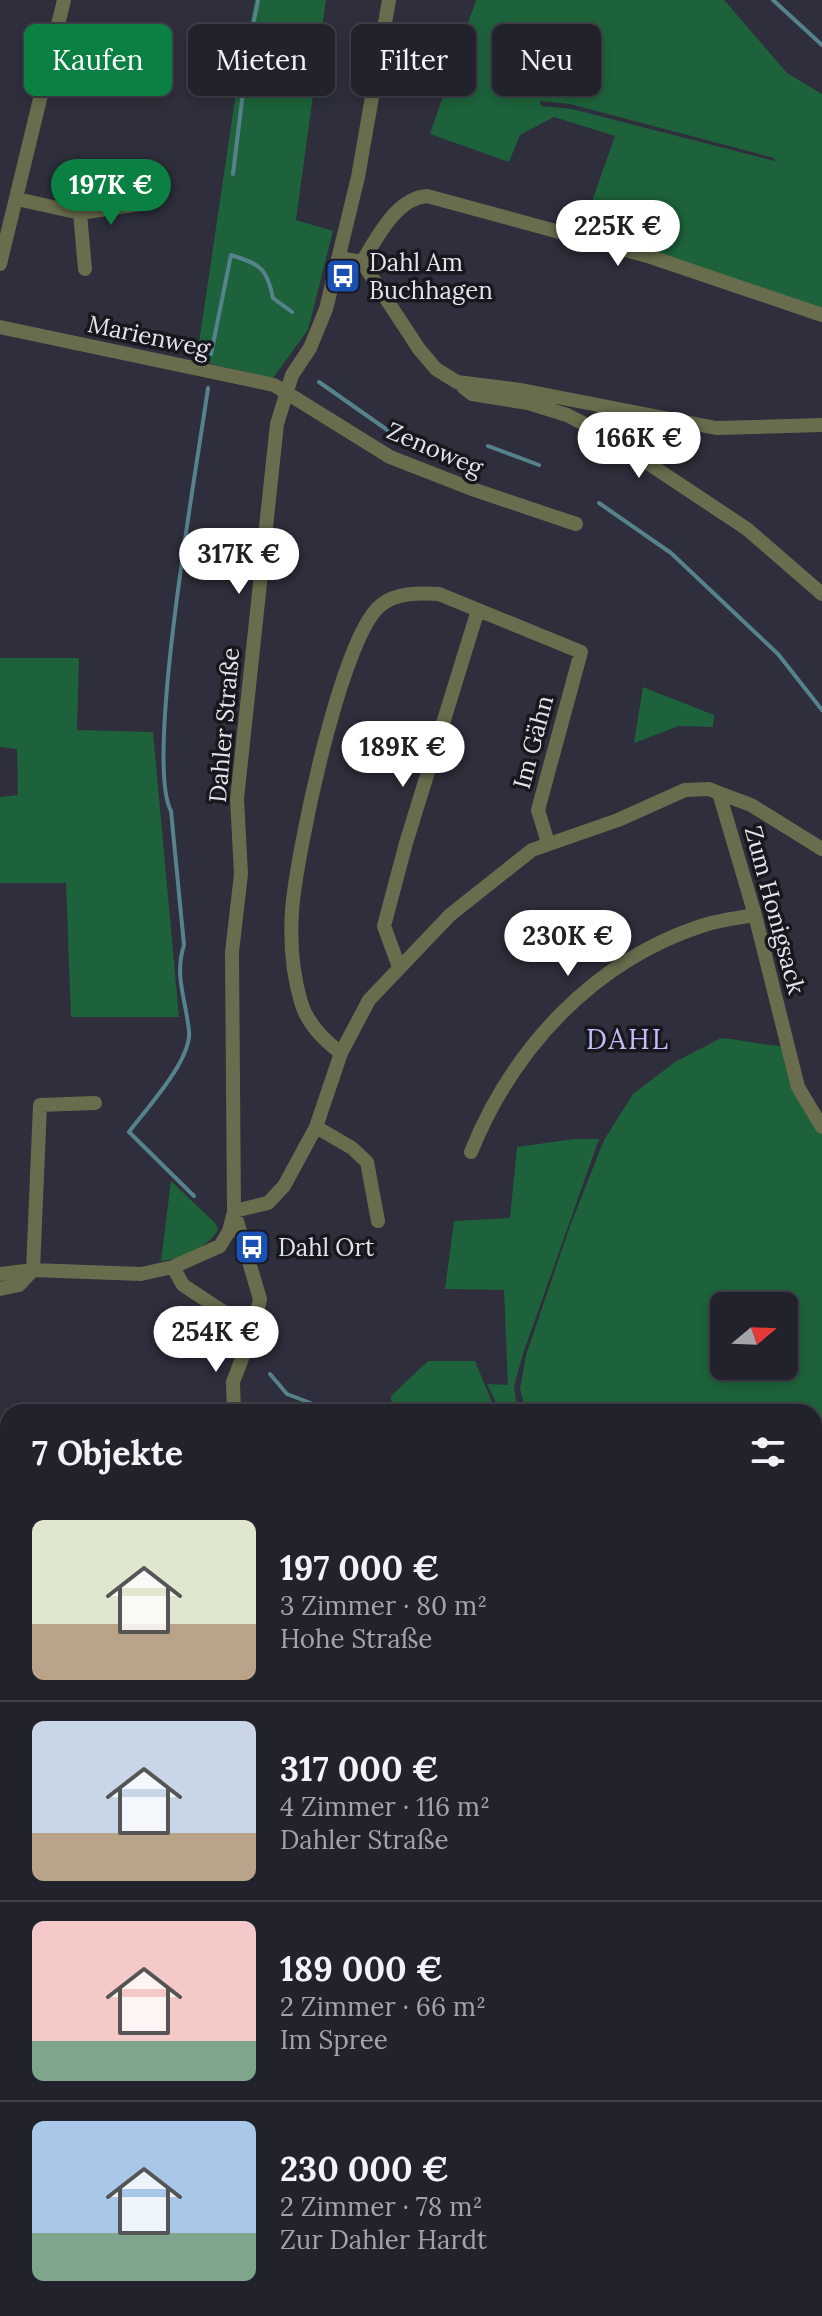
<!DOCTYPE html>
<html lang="de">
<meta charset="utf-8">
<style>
body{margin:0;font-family:Lora,serif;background:#2a2a35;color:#f1f3f6;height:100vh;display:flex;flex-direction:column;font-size:30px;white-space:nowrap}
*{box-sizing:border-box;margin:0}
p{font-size:26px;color:#a2a4aa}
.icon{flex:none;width:44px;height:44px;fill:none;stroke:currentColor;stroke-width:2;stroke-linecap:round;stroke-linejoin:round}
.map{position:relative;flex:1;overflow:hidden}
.details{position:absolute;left:0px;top:1404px;width:822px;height:912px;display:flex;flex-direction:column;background:#22222d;border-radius:24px 24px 0 0;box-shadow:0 4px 12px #0003,0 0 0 2px #3f3f49}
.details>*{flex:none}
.guide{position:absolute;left:24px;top:24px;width:774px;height:72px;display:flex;gap:16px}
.needle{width:52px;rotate:71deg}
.buttons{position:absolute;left:710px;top:1292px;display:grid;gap:16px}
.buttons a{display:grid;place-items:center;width:88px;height:88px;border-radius:12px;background:#22222d;box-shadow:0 4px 12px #0003,0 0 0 2px #3f3f49;font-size:40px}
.price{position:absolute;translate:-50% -68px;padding:0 18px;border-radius:28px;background:#fff;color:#222;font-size:26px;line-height:52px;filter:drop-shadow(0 2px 4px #0008)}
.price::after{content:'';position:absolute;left:50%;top:48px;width:24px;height:18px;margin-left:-12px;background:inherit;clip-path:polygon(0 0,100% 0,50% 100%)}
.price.selected{background:#0b8043;color:#fff}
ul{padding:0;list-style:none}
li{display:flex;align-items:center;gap:24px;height:200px;padding:0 32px}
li+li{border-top:2px solid #3f3f49}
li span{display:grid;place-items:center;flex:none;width:224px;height:160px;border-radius:12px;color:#555}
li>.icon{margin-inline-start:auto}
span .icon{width:96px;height:96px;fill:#fffc;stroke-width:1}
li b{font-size:34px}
h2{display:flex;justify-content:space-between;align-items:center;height:96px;padding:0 32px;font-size:34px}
.tag{padding:0 28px;border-radius:12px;background:#22222d;box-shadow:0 4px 12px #0003,0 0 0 2px #3f3f49;font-size:28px;line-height:72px}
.tag.selected{background:#0b8043;color:#fff}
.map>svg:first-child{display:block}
.green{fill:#1d623a;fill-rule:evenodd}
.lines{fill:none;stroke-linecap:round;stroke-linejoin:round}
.stream{stroke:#56828c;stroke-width:4}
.minor{stroke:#696d4d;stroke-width:14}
.labels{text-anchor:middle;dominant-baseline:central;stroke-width:7;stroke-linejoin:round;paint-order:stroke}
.poi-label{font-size:24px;fill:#e3e3ec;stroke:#17171e;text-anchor:start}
.street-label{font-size:24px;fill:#e3e3ec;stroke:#17171e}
.quarter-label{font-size:28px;letter-spacing:2px;fill:#c1bdf6;stroke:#17171e}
</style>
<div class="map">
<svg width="822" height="2316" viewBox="0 0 822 2316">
<rect width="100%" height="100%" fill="#2e2e3c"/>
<!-- green -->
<path class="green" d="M 255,0 L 326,0 L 296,220 L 333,231 L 308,330 L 273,378 L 214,365 L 197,356 L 234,106 Z
M 476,0 L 724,0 L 787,73 L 822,94 L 822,310 L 581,232 L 615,136 L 554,117 L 520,135 L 509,162 L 430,134 ZM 540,101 L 570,104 L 774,158 L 775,161 L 572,109 L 541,106 Z
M 0,658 L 79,658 L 77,730 L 153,732 L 179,1017 L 71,1017 L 66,883 L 0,883 L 0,797 L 18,795 L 17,749 L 0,747 Z
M 643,687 L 714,715 L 713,727 L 679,726 L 634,743 Z
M 721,1038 C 745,1040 764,1046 787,1046 L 822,1131 L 822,2316 L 0,2316 L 0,1955 L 8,1959 L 8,2308 L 814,2308 L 814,1412 L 526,1412 L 520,1389 L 526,1355 L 570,1226 L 604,1140 L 633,1094 L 675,1062 ZM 724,1306 L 784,1306 L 784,1366 L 724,1366 Z
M 574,1139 L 599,1139 L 523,1354 L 514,1386 L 518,1412 L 501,1412 L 487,1384 L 508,1385 L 504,1290 L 445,1289 L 454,1221 L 510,1218 L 517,1147 Z
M 171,1181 L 216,1224 L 218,1230 C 207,1248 182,1259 161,1261 Z
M 428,1361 L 475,1361 L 496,1412 L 392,1412 L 391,1396 Z
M 0,1442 L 8,1444 L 8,1563 L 0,1561 Z
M 0,1567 L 8,1570 L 8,1742 L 0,1739 Z
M 0,1743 L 8,1746 L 8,1953 L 0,1949 Z"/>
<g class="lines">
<!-- stream -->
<path class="stream" d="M 773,0 L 822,45
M 233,174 L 248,51 L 258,0
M 211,354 L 231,255 C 260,264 267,268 273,298 L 292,312
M 319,382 L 413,448 L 452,456
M 488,446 L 539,465
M 599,503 L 671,553 L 778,654 L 822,710
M 194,1196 L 129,1132 C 146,1109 192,1060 189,1031 C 186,1000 174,976 184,945 L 171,811 C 144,761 198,461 208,388
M 270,1374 L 287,1394 L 334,1412"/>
<!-- minor -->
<path class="minor" d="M 56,36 L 149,34
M 17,199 L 80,213 L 147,203 L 145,168
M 80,213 L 85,269
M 339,258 L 362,262 C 377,238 396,198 427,196 L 651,257 L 822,315
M 362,262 L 419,349 L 436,369 L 457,382 L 521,390 L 716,428 L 822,425
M 0,264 L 64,0
M 0,327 L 274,385 L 390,457 L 472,489 L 576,524
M 463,387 L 472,394 L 528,403 L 567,415 L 604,434 L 747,529 L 822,594
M 719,793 L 751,805 L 822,849
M 399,967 L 384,926 L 406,843 L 478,610
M 341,1053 C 324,1040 307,1024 301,1002 C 292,972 290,942 292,911 C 296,856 341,636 381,605 C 397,592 420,593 439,594 L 581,652 L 538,810 L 548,843
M 316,1127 L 352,1148 L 367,1162 L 378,1221
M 471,1152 C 513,1048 593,962 701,926 C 718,920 737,918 755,915
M 234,1211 L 268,1203 L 284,1186 L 316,1127 L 341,1053 L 369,1000 L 450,915 L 532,850 L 618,820 L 685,790 L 709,789 L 719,793 L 755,915 L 798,1087 L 822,1127
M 173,1267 L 183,1285 L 245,1326
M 0,1274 L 33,1270 L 141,1274 L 173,1267 L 220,1246 L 229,1231 L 234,1212
M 0,1289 L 19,1285 L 33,1270 L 40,1105 L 95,1103
M 245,1326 L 258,1308 L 260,1299 L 234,1211 L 232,952 L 241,874 L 237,799 L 277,424 L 292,375 L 310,348 L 326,309 L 358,177 L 389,0
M 234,1412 L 233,1382 L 249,1340 L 245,1326"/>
</g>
<!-- icons -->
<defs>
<symbol id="bus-square" viewBox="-11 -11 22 22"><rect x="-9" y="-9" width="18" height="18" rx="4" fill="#1a4fb4" stroke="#17171e"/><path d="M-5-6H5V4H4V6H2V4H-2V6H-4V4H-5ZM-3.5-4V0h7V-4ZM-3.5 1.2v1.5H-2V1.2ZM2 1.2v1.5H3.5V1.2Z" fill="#fff"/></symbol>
</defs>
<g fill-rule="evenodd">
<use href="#bus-square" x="323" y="256" width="40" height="40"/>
<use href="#bus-square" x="232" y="1227" width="40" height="40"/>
</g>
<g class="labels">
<!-- poi labels -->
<g class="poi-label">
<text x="369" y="262">Dahl Am<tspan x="369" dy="28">Buchhagen</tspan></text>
<text x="278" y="1247">Dahl Ort</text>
</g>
<!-- street labels -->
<g class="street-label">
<text transform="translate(149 336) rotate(12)">Marienweg</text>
<text transform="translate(435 449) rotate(23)">Zenoweg</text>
<text transform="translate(224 725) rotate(-85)">Dahler Straße</text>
<text transform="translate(533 742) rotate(-75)">Im Gähn</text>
<text transform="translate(775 910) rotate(75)">Zum Honigsack</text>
</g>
<!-- quarter labels -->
<g class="quarter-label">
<text x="628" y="1039">DAHL</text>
</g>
</g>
</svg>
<div class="buttons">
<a><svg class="needle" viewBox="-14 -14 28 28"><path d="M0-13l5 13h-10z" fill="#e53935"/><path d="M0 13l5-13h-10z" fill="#a2a4aa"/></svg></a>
</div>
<b class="price selected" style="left:111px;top:227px">197K €</b>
<b class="price" style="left:618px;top:268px">225K €</b>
<b class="price" style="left:639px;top:480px">166K €</b>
<b class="price" style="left:239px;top:596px">317K €</b>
<b class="price" style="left:403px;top:789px">189K €</b>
<b class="price" style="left:568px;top:978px">230K €</b>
<b class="price" style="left:216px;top:1374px">254K €</b>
<div class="guide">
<a class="tag selected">Kaufen</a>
<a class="tag">Mieten</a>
<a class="tag">Filter</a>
<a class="tag">Neu</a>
</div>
<section class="details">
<h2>7 Objekte<svg class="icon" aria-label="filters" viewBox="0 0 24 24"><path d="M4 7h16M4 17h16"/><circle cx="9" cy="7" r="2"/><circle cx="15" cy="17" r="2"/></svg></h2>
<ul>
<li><span style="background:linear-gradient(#dfe7d0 65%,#b9a48a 0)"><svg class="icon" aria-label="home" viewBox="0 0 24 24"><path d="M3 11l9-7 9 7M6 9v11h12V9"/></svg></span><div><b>197 000 €</b><p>3 Zimmer · 80 m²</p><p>Hohe Straße</p></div></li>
<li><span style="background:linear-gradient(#c9d6e8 70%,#b9a48a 0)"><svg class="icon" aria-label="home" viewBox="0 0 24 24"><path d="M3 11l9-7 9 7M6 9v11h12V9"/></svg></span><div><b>317 000 €</b><p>4 Zimmer · 116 m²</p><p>Dahler Straße</p></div></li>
<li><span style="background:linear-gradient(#f6c9c9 75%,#7fa58c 0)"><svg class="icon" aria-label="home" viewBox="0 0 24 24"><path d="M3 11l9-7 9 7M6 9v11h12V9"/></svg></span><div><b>189 000 €</b><p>2 Zimmer · 66 m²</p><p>Im Spree</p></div></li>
<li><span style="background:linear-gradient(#a9c7e8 70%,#7fa58c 0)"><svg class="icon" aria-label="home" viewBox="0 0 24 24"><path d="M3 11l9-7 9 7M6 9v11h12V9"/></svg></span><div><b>230 000 €</b><p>2 Zimmer · 78 m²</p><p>Zur Dahler Hardt</p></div></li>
</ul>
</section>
</div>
